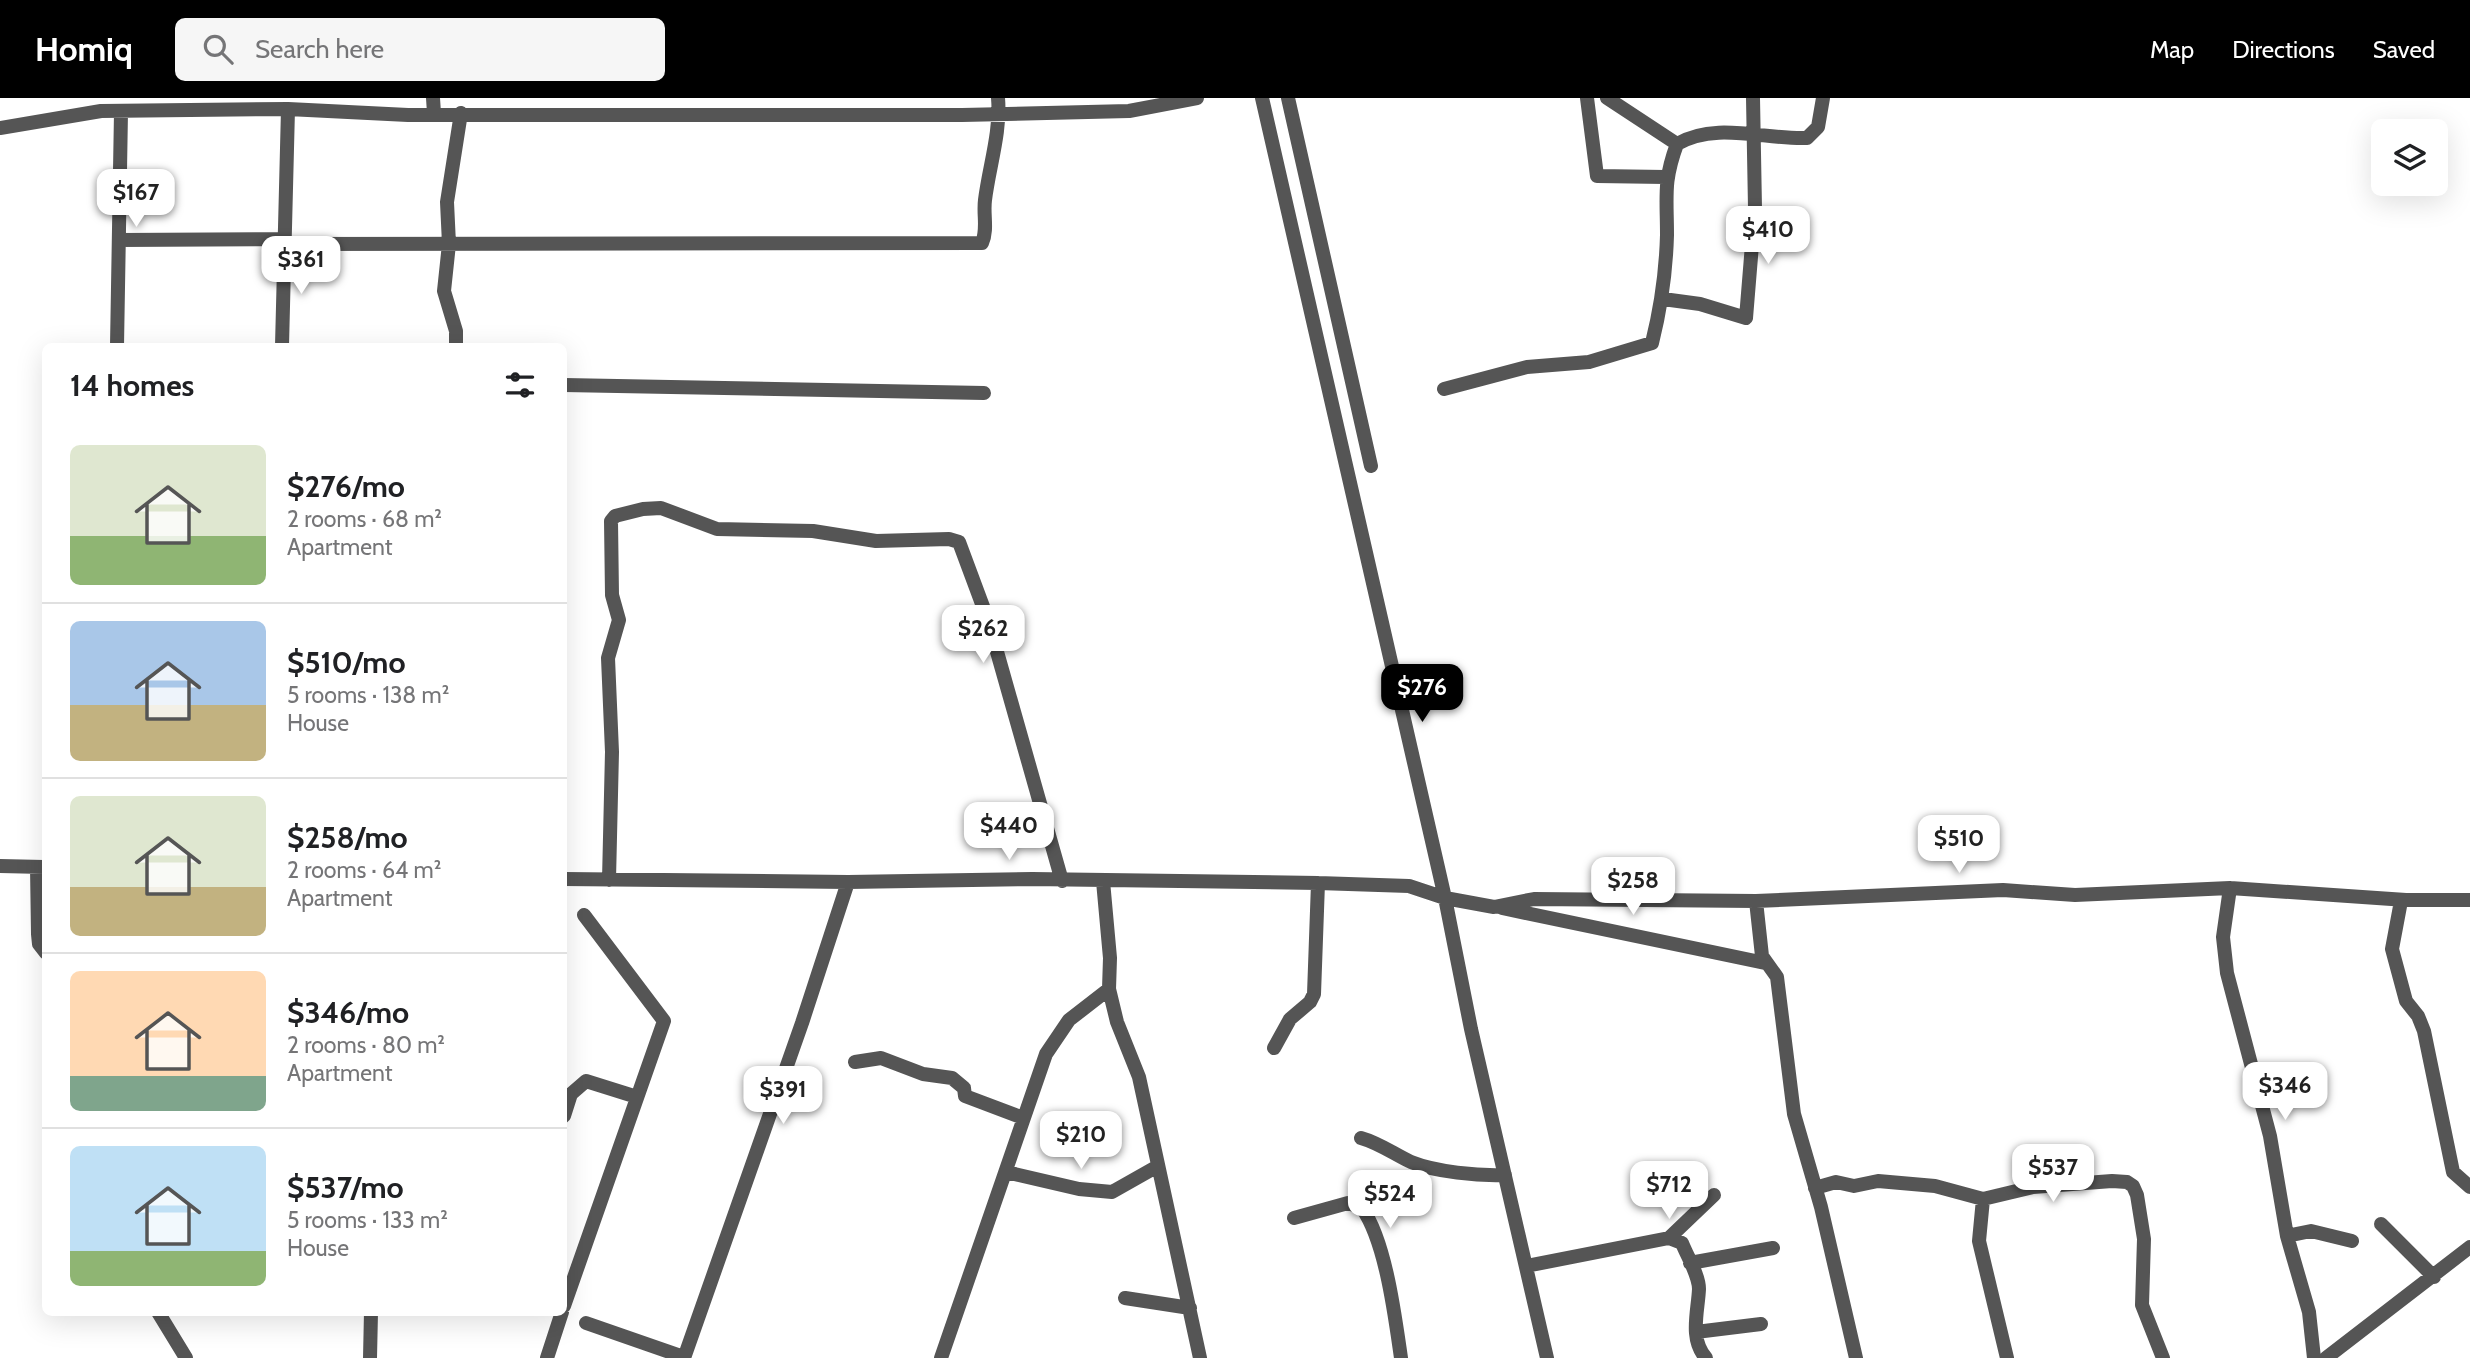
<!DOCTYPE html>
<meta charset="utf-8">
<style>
body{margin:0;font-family:Cabin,sans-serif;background:#f6f6f6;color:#202124;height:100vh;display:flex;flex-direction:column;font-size:26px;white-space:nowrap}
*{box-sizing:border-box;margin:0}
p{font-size:23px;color:#757577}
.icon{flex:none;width:38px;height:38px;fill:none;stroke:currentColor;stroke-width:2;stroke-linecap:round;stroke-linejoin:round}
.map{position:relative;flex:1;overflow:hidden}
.drawer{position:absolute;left:42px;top:245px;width:525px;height:973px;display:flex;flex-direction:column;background:#fff;border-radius:10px;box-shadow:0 7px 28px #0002}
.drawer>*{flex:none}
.controls{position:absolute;left:2371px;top:21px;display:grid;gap:14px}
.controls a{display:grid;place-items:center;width:77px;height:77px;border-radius:10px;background:#fff;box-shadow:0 7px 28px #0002;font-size:35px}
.price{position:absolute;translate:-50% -60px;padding:0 16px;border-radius:14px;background:#fff;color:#222;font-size:23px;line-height:46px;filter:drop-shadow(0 2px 4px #0008)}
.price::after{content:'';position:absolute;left:50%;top:42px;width:21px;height:16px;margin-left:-10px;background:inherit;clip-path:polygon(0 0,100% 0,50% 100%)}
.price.current{background:#000;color:#fff}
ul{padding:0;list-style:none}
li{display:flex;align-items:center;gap:21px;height:175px;padding:0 28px}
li+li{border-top:2px solid #e0e0e0}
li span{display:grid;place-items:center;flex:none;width:196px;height:140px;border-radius:10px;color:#555}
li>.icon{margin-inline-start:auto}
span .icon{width:84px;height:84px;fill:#fffc;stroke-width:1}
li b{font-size:30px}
h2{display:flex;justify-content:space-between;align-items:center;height:84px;padding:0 28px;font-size:30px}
header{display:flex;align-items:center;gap:42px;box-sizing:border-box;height:98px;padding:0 35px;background:#000;color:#fff}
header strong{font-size:33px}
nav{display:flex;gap:38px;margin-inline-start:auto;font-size:24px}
.search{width:490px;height:63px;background:#f6f6f6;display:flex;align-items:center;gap:18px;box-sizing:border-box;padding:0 24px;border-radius:10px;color:#757577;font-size:26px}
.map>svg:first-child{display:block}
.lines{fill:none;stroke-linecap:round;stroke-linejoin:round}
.minor{stroke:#555;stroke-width:14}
</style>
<header>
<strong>Homiq</strong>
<div class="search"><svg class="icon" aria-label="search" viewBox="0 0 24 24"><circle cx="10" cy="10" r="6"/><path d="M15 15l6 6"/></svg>Search here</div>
<nav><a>Map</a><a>Directions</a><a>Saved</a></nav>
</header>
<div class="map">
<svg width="2470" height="1260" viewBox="0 0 2470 1260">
<rect width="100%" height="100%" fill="#fff"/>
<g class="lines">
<!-- minor -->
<path class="minor" d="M 433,0 L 434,15
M 1262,0 L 1445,800 L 1471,931 L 1547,1260
M 1288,0 L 1371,368
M 1587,0 L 1597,78 L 1665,79
M 1607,0 L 1677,46
M 0,30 L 101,13 L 288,11 L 408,17 L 962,17 L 1129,13 L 1197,0
M 119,142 L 285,141
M 285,146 L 982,145 C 988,131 983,117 985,102 C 989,69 1001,34 998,0
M 1663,201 L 1700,206 L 1746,220 L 1755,110 L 1753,0
M 117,248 L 121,14
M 282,248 L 288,11
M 456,248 L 456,233 L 444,193 L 449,146 L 447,104 L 461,15
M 564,287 L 984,295
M 1444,291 L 1527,269 L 1589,264 L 1652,245 C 1661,209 1666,174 1667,137 C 1667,98 1663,84 1677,46 C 1716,23 1765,42 1807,40 L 1818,29 L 1823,0
M 0,768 L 44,769
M 37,769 L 38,836 L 39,846 L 46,855
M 564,781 L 848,784 L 1032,781 L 1318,785 L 1409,788 L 1445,800 L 1494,809 L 1534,801 L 1756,803 L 2003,792 L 2075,797 L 2230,790 L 2406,802 L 2470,802
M 609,782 L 612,654 L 608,560 L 619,522 L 612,497 L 611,423 L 615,418 L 643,411 L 661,410 L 717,431 L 813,433 L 876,443 L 949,441 L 959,444 L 988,522 L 1062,783
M 1103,783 L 1110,860 L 1109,891 L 1117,924 L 1139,979 L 1200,1260
M 2230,790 L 2223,839 L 2227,875 L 2270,1038 L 2287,1138 L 2309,1214 L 2314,1260
M 2406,802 L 2401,803 L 2392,851 L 2406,903 L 2418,918 L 2424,933 L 2453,1074 L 2470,1089
M 1756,803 L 1762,858 L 1777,879 L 1794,1016 L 1821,1109 L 1856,1260
M 1502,810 L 1765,865
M 1274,950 L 1290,921 L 1310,904 L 1314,896 L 1318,785
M 855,964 L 881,960 L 923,976 L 952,980 L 964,990 L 965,998 L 1023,1020
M 564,1018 L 571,996 L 586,983 L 637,999
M 1361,1040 C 1379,1045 1394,1056 1411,1064 C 1436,1074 1478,1078 1505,1077
M 1006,1074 L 1079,1091 L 1112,1094 L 1158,1068
M 1815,1090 L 1836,1084 L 1854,1088 L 1878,1083 L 1935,1088 L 1983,1101 L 2033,1089 L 2112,1083 L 2127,1084 L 2133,1088 L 2137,1097 L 2144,1141 L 2142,1207 L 2163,1260
M 1983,1101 L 1979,1143 L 2007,1260
M 1294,1120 L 1348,1105 L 1362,1110 C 1386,1144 1395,1219 1401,1260
M 2381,1126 L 2434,1179
M 2287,1138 L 2311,1133 L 2352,1143
M 1669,1140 L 1714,1097
M 1690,1165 L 1773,1150
M 1526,1168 L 1669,1140 L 1682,1145 C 1687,1158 1699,1177 1699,1191 C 1698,1214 1689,1241 1706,1260
M 1125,1200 L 1190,1210
M 564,1208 L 664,923 L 584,817
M 158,1214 L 186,1260
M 586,1225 L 684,1259
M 1696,1234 L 1761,1226
M 370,1260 L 371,1214
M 547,1260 L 562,1214
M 684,1260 L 802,925 L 848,784
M 941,1260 L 1046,956 L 1069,922 L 1109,891
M 2326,1260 L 2470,1149"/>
</g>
</svg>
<div class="controls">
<a><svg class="icon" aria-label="layers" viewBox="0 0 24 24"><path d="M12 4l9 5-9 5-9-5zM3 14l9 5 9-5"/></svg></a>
</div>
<b class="price" style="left:136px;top:131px">$167</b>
<b class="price" style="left:1768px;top:168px">$410</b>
<b class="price" style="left:301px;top:198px">$361</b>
<b class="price" style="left:983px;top:567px">$262</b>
<b class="price current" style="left:1422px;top:626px">$276</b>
<b class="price" style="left:1009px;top:764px">$440</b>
<b class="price" style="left:1959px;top:777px">$510</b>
<b class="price" style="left:1633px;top:819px">$258</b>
<b class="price" style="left:2285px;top:1024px">$346</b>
<b class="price" style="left:783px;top:1028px">$391</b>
<b class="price" style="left:1081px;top:1073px">$210</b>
<b class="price" style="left:2053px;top:1106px">$537</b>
<b class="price" style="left:1669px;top:1123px">$712</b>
<b class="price" style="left:1390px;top:1132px">$524</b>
<section class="drawer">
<h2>14 homes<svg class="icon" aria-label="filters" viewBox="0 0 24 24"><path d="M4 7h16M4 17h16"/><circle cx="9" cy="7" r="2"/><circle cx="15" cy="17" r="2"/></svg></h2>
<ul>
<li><span style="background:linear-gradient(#dfe7d0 65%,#8fb573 0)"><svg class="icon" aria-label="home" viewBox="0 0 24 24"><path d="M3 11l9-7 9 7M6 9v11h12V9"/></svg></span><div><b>$276/mo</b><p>2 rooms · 68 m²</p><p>Apartment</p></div></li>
<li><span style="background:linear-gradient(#a9c7e8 60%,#c2b280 0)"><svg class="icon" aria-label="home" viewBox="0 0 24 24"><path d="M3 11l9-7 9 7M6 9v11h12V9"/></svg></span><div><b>$510/mo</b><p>5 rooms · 138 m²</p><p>House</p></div></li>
<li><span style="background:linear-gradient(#dfe7d0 65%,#c2b280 0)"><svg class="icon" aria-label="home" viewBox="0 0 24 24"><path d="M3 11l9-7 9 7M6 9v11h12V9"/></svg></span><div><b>$258/mo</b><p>2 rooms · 64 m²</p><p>Apartment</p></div></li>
<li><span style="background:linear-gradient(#ffd9b3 75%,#7fa58c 0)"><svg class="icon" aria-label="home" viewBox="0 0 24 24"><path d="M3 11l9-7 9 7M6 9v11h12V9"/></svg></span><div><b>$346/mo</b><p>2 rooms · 80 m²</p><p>Apartment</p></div></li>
<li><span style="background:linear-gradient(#bfe0f5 75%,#8fb573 0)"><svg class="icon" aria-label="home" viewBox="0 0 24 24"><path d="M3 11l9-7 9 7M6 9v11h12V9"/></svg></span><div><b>$537/mo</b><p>5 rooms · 133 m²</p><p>House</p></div></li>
</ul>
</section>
</div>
